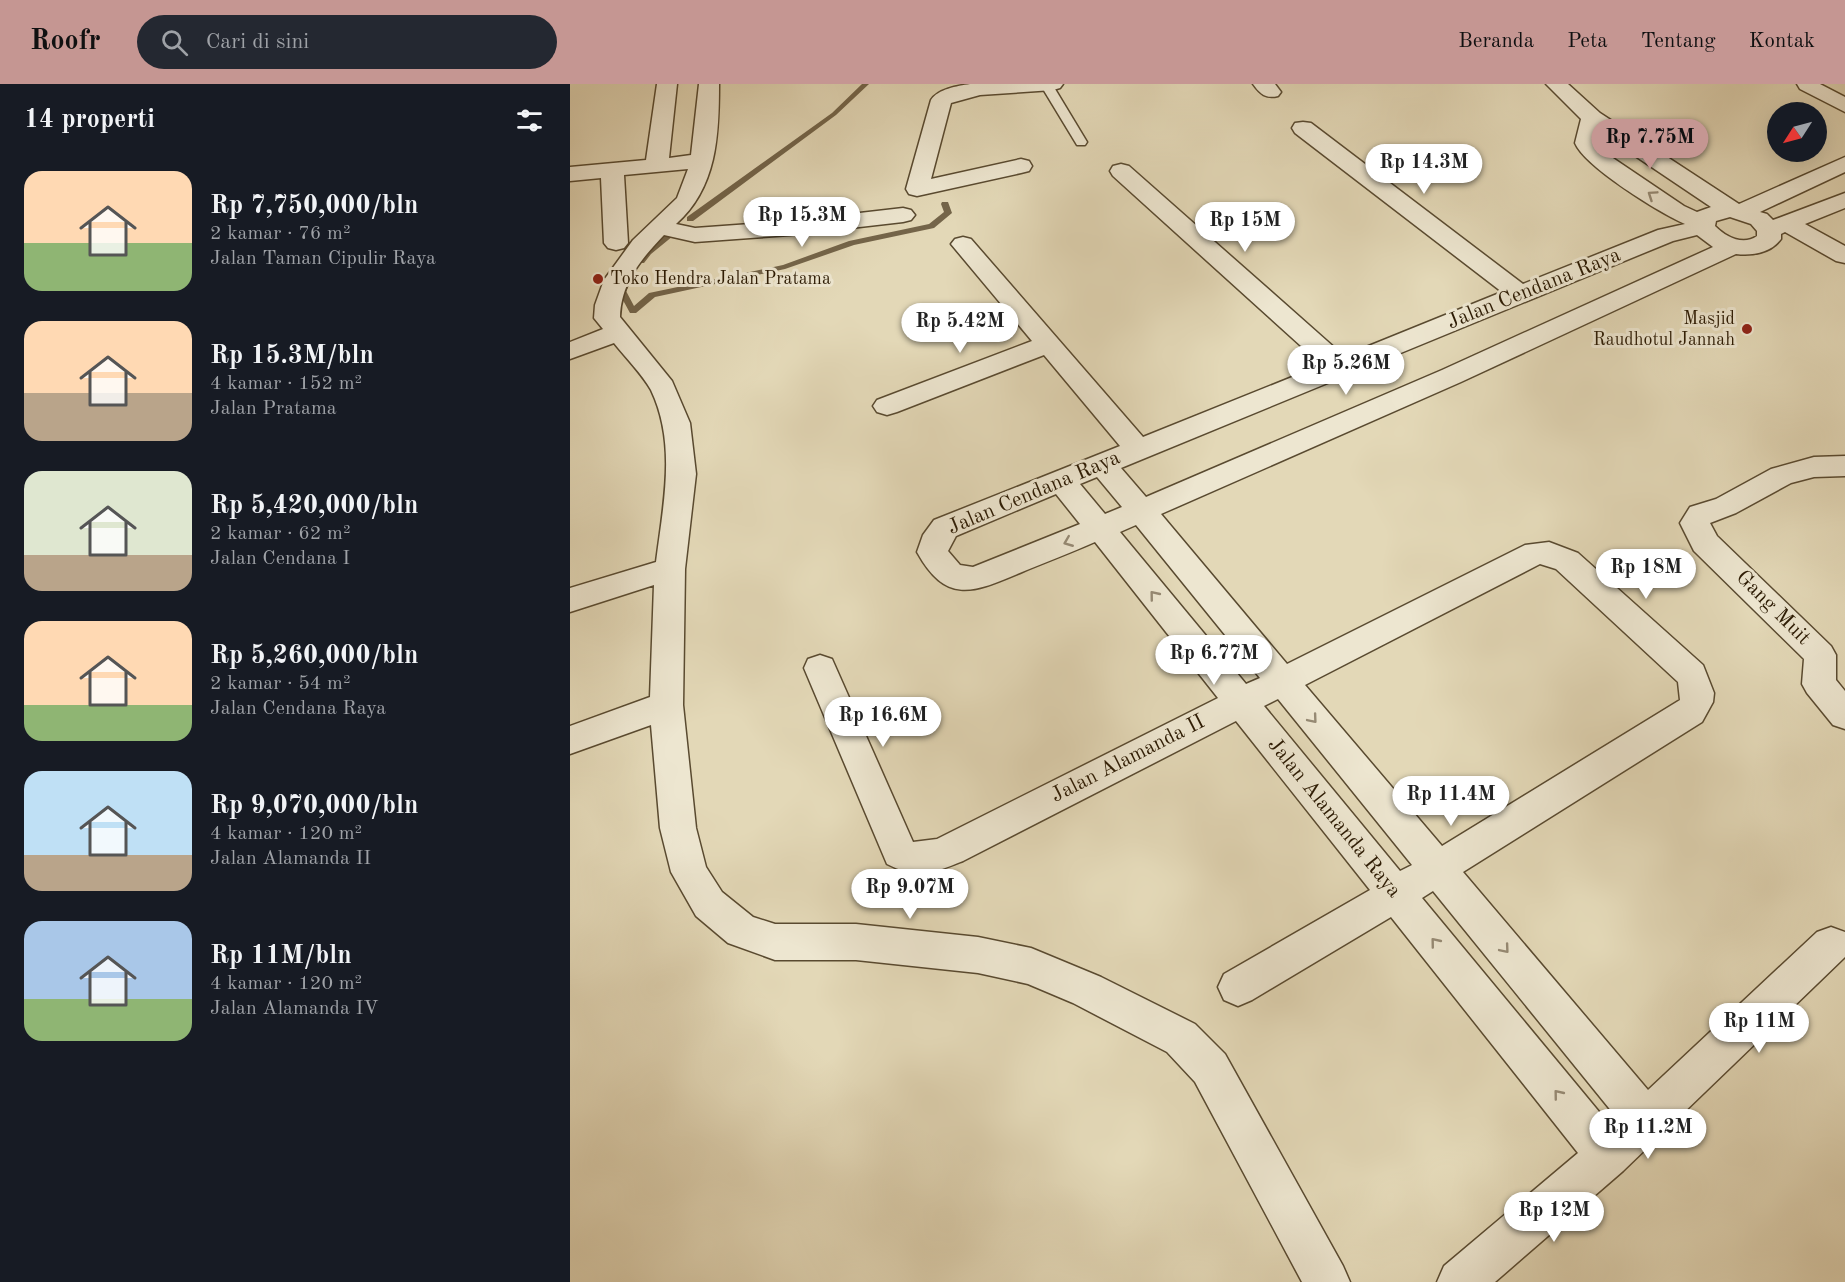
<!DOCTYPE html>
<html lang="id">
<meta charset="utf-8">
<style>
body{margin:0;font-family:"Old Standard TT",serif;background:#242831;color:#f1f3f6;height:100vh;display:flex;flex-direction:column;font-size:22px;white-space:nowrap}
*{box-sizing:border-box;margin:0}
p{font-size:20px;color:#9ea1a6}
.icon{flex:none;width:33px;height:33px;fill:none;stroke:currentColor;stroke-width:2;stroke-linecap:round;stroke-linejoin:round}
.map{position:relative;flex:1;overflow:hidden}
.details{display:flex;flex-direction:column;background:#171b24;width:570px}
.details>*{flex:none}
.needle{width:39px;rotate:234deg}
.controls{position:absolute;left:1197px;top:18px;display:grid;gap:12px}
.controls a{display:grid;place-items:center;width:60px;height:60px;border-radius:50%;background:#171b24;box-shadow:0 6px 24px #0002;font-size:30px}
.price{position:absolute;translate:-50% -51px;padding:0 14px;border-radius:21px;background:#fff;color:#222;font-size:20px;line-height:39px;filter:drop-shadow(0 2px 3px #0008)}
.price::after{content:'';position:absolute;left:50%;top:36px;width:18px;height:14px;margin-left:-9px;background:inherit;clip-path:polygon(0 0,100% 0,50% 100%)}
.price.current{background:#c59692;color:#111}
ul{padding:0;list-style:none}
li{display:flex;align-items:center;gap:18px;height:150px;padding:0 24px}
li span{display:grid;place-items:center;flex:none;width:168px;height:120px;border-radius:18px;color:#555}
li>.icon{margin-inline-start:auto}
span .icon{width:72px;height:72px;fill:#fffc;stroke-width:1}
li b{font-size:26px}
h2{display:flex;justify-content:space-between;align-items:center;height:72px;padding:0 24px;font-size:26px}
header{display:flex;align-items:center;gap:36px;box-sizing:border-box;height:84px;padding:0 30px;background:#c59692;color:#111}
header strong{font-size:28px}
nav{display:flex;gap:33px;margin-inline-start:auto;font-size:21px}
.search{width:420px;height:54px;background:#242831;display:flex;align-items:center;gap:15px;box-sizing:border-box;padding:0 21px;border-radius:33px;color:#9ea1a6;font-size:22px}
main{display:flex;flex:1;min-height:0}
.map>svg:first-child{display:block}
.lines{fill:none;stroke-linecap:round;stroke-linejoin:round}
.stream{fill:#74654a;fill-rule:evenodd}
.lane-casing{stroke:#594a30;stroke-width:3}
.street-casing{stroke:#594a30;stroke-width:3}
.lane{fill:#ede6d0;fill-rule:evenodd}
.street{fill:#ede6d0;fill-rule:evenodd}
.oneway{stroke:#968a74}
.poi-dot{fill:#8f2418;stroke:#ede6d0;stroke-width:2}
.labels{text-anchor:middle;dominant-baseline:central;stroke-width:6;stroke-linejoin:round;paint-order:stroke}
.far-poi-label{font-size:18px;fill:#2b1a03;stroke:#ede6d0;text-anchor:start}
.street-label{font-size:21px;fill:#2b1a03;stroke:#ede6d0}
</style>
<header>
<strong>Roofr</strong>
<div class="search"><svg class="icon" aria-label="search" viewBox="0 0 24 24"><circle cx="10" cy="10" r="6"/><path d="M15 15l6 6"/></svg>Cari di sini</div>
<nav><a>Beranda</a><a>Peta</a><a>Tentang</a><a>Kontak</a></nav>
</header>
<main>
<section class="details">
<h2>14 properti<svg class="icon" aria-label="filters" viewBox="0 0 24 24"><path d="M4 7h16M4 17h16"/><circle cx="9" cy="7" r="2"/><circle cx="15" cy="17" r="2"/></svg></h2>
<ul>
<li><span style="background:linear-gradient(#ffd9b3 60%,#8fb573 0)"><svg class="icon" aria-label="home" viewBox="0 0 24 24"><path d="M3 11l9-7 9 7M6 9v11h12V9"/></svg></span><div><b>Rp 7,750,000/bln</b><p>2 kamar · 76 m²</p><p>Jalan Taman Cipulir Raya</p></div></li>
<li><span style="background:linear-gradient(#ffd9b3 60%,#b9a48a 0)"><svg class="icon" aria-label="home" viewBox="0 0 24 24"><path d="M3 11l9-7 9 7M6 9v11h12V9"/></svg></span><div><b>Rp 15.3M/bln</b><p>4 kamar · 152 m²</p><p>Jalan Pratama</p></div></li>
<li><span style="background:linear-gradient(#dfe7d0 70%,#b9a48a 0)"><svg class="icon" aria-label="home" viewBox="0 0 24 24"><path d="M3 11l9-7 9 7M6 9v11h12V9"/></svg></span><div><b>Rp 5,420,000/bln</b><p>2 kamar · 62 m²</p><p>Jalan Cendana I</p></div></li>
<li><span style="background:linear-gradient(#ffd9b3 70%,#8fb573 0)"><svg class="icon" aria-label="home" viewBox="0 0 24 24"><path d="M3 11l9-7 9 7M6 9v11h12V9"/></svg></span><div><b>Rp 5,260,000/bln</b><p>2 kamar · 54 m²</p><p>Jalan Cendana Raya</p></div></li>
<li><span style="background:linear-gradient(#bfe0f5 70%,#b9a48a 0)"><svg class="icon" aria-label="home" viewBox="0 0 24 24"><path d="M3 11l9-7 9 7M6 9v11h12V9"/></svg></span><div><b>Rp 9,070,000/bln</b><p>4 kamar · 120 m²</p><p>Jalan Alamanda II</p></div></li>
<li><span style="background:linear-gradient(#a9c7e8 65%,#8fb573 0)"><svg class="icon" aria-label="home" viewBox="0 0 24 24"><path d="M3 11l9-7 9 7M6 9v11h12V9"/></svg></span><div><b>Rp 11M/bln</b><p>4 kamar · 120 m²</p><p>Jalan Alamanda IV</p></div></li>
</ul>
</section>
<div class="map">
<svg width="1275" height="1198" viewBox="0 0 1275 1198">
<rect width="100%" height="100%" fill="#e3d8b7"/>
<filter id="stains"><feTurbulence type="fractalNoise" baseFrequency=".00333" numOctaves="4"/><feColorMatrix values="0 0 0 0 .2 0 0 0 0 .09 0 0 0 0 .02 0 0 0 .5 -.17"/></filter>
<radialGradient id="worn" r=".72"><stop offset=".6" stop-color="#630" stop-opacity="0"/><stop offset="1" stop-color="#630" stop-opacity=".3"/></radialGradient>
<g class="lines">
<!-- stream -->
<path class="stream" d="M 292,0 L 299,0 L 266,31 L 123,137 L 117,137 L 117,133 L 262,29 Z
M 372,118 L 378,118 L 382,129 L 364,144 L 284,161 L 215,185 L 85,213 L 66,229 L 60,229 L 48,207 L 53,198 L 59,198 L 60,200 L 56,207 L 64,222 L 79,209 L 213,181 L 279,157 L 359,140 L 374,128 L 371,120 Z
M 96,150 L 103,152 L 81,170 L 74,179 L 68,179 L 67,177 L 75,166 Z"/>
<defs>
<path id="lane" d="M 470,0 L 482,0 L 517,58 L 515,61 L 507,61 Z"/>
<path id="street" d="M 87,0 L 107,0 L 99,74 L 121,71 L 129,0 L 149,0 C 149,51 147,104 106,140 L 125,144 L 220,137 L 333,124 L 341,126 L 345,131 L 341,136 L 333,138 L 220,151 L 125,158 L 94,151 C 71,175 51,199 50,233 L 102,297 L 120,339 L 126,390 L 115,485 L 113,621 L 126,744 L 136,783 L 152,808 L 183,833 L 205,840 L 286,840 L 408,853 L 461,864 L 531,893 L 625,940 L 655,970 L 773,1182 L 780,1198 L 732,1198 L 625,998 L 597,968 L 503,919 L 458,900 L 408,889 L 286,876 L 205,876 L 158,859 L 126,832 L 101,788 L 90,744 L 81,641 L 0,670 L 0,642 L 80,613 L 84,501 L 0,528 L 0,504 L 86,478 C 93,422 107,360 81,306 C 72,290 56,274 44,259 L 0,275 L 0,258 L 33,245 L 24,234 L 25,221 L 34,196 L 63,156 L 107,114 L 118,85 L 54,91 L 58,159 L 54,164 L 46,166 L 38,164 L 34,159 L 31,94 L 0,97 L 0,83 L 76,76 Z
M 400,0 L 493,0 L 490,4 L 483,6 L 410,11 L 381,19 L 361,95 L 451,75 L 459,77 L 462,82 L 459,87 L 451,89 L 347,112 L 339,110 L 336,105 L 361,16 C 368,5 387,2 400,0 Z
M 683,0 L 705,0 L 711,8 L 708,12 C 696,15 690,10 683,0 Z
M 976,0 L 998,0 L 1030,29 L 1169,120 L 1275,73 L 1275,88 L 1190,128 L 1197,130 L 1203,136 L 1275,109 L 1275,124 L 1235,140 L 1275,162 L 1275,179 L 1266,177 L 1215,148 L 1211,150 L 1211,155 C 1201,169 1182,172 1166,170 L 891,298 L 591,430 L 717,580 L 955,461 L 979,458 L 1008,469 L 1133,581 L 1144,609 L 1143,618 L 1132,638 L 893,788 L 1078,1006 L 1247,848 L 1261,843 L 1275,848 L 1275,873 L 1053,1087 L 925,1198 L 867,1198 L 874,1182 L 1008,1069 L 821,833 L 682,916 L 668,922 L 654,916 L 648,903 L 654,890 L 800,806 L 666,637 L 393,777 C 363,789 348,796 317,780 L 234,584 L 238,575 L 250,571 L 262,575 L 343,758 L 367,755 L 648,614 L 525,458 C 500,469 476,478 452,488 C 404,508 377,522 347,468 L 353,451 L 364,436 L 550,362 L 474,271 L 327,328 L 317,331 L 307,328 L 303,322 L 307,316 L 462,257 L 381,160 L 385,155 L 393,153 L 401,155 L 573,353 L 752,281 L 543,92 L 540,87 L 543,82 L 551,80 L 559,82 L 774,272 L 932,208 L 725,49 L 722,44 L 725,39 L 733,38 L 741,39 L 953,200 L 1088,146 L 1115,140 C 1090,129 1015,83 1005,59 L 1011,35 ZM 1028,47 L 1141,123 L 1127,128 L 1114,122 L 1034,68 L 1027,59 ZM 1160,133 L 1181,140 L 1187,147 L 1187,152 C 1173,162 1156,153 1145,142 L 1146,137 ZM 1127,151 L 1143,163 L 872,286 L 576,413 L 551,384 L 1103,157 ZM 527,393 L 552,423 L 535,430 L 510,400 ZM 486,410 L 510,440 L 403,483 L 390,481 L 378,467 L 386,452 ZM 566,441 L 690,594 L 676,600 L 550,448 ZM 970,480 L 986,485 L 1108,598 L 1110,616 L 872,762 L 735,601 ZM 708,615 L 842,781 L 830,787 L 694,622 ZM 863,807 L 1047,1034 L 1040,1041 L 852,814 Z
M 1227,0 L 1250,0 L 1275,13 L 1275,28 L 1230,5 Z
M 1275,372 L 1275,392 L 1244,393 L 1221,399 L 1166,429 L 1140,439 L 1147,452 L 1261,562 L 1266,571 L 1266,596 L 1275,607 L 1275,645 L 1263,641 L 1237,609 L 1232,600 L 1234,575 L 1124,467 L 1110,439 L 1120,423 L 1146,415 L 1201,385 L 1244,373 Z"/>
</defs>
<!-- lane casing -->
<use href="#lane" class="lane-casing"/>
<!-- street casing -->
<use href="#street" class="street-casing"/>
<!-- lane -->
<use href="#lane" class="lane"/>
<!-- street -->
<use href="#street" class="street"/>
</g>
<!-- one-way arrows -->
<defs><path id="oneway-chevron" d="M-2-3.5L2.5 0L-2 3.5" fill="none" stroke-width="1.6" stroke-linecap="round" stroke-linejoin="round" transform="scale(1.5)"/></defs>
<g class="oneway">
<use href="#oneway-chevron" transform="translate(1082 111) rotate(-146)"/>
<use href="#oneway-chevron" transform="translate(498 458) rotate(158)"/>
<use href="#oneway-chevron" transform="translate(584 511) rotate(-129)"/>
<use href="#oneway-chevron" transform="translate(743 635) rotate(50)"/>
<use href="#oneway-chevron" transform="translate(865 858) rotate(-129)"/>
<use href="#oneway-chevron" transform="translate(935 865) rotate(50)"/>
<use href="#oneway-chevron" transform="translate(988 1010) rotate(-129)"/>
</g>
<!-- markers -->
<g class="poi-dot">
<circle cx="28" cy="195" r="6"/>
<circle cx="1177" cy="245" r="6"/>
</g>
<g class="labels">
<!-- far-poi labels -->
<g class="far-poi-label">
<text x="40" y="195">Toko Hendra Jalan Pratama</text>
<text x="1165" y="235" text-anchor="end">Masjid<tspan x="1165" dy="21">Raudhotul Jannah</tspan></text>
</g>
<!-- street labels -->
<g class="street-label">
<text transform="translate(964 205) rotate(-22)">Jalan Cendana Raya</text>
<text transform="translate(464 409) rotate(-23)">Jalan Cendana Raya</text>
<text transform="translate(1203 524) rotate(45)">Gang Muit</text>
<text transform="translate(558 675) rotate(-27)">Jalan Alamanda II</text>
<text transform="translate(764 734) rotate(51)">Jalan Alamanda Raya</text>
</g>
</g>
<rect width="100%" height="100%" filter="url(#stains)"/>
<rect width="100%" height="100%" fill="url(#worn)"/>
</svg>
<div class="controls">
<a><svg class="needle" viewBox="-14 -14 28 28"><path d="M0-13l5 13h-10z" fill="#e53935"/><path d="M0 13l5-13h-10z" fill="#9ea1a6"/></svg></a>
</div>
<b class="price current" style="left:1080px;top:86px">Rp 7.75M</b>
<b class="price" style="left:854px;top:111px">Rp 14.3M</b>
<b class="price" style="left:232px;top:164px">Rp 15.3M</b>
<b class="price" style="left:675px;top:169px">Rp 15M</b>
<b class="price" style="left:390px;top:270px">Rp 5.42M</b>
<b class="price" style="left:776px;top:312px">Rp 5.26M</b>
<b class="price" style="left:1076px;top:516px">Rp 18M</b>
<b class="price" style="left:644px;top:602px">Rp 6.77M</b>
<b class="price" style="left:313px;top:664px">Rp 16.6M</b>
<b class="price" style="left:881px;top:743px">Rp 11.4M</b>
<b class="price" style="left:340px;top:836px">Rp 9.07M</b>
<b class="price" style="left:1189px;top:970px">Rp 11M</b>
<b class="price" style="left:1078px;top:1076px">Rp 11.2M</b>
<b class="price" style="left:984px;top:1159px">Rp 12M</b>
</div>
</main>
